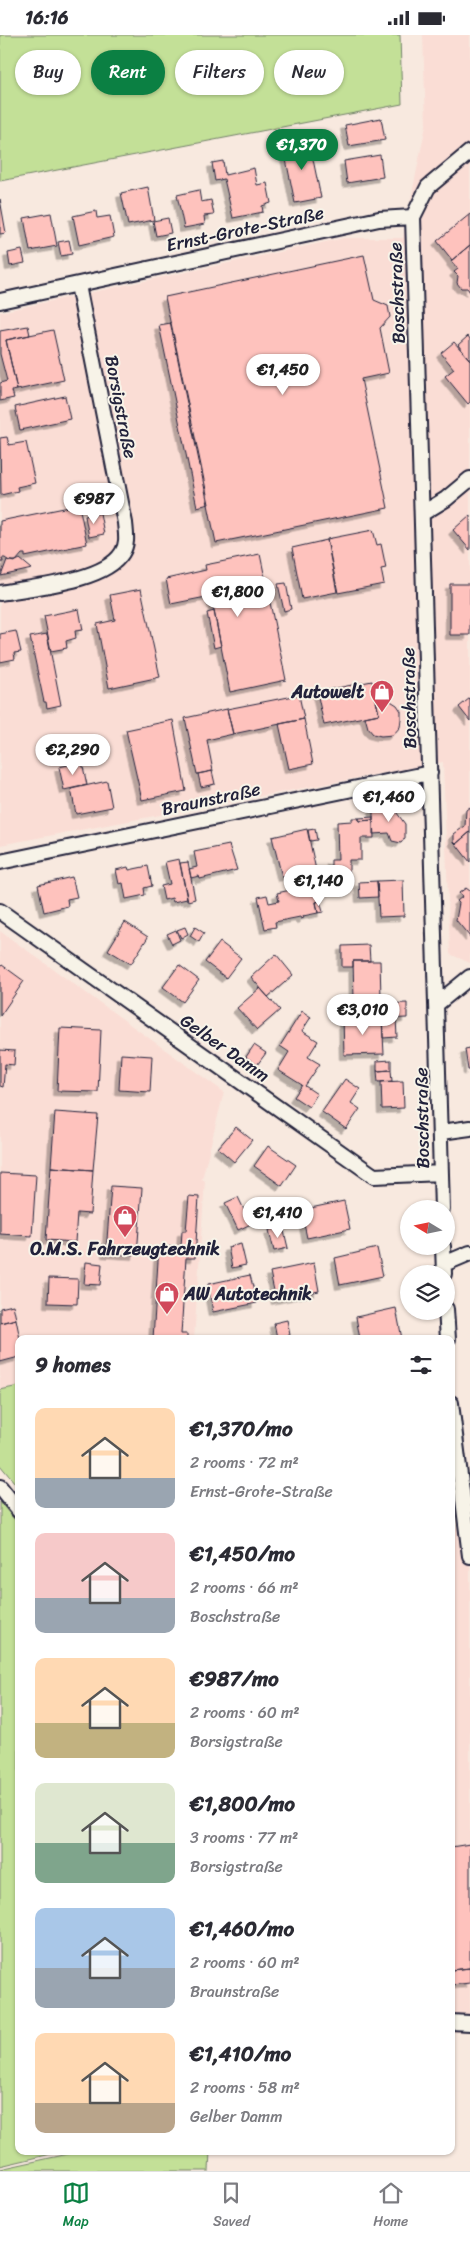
<!DOCTYPE html>
<meta charset="utf-8">
<style>
body{margin:0;font-family:Sriracha,sans-serif;background:#f2f2f3;color:#2b2b33;height:100vh;display:flex;flex-direction:column;font-size:19px;white-space:nowrap}
*{box-sizing:border-box;margin:0}
p{font-size:16px;color:#7c7c81}
.icon{flex:none;width:28px;height:28px;fill:none;stroke:currentColor;stroke-width:2;stroke-linecap:round;stroke-linejoin:round}
.map{position:relative;flex:1;overflow:hidden}
.side{position:absolute;left:15px;top:1300px;width:440px;height:820px;display:flex;flex-direction:column;background:#fff;border-radius:10px;box-shadow:0 1px 4px #0004}
.side>*{flex:none}
.top-card{position:absolute;left:15px;top:15px;width:440px;height:45px;display:flex;gap:10px}
.needle{width:32px;rotate:280deg}
.controls{position:absolute;left:400px;top:1165px;display:grid;gap:10px}
.controls a{display:grid;place-items:center;width:55px;height:55px;border-radius:50%;background:#fff;box-shadow:0 1px 4px #0004;font-size:25px}
.price{position:absolute;translate:-50% -42px;padding:0 11px;border-radius:18px;background:#fff;color:#222;font-size:16px;line-height:32px;filter:drop-shadow(0 1px 2px #0008)}
.price::after{content:'';position:absolute;left:50%;top:30px;width:15px;height:11px;margin-left:-8px;background:inherit;clip-path:polygon(0 0,100% 0,50% 100%)}
.price.active{background:#0b8043;color:#fff}
ul{padding:0;list-style:none}
li{display:flex;align-items:center;gap:15px;height:125px;padding:0 20px}
li span{display:grid;place-items:center;flex:none;width:140px;height:100px;border-radius:10px;color:#555}
li>.icon{margin-inline-start:auto}
span .icon{width:60px;height:60px;fill:#fffc;stroke-width:1}
li b{font-size:21px}
h2{display:flex;justify-content:space-between;align-items:center;height:60px;padding:0 20px;font-size:21px}
.tag{padding:0 18px;border-radius:22px;background:#fff;box-shadow:0 1px 4px #0004;font-size:18px;line-height:45px}
.tag.active{background:#0b8043;color:#fff}
.status{display:flex;justify-content:space-between;align-items:center;height:35px;padding:0 25px;background:#fff;direction:ltr}
.status svg{height:14px;fill:currentColor}
.tabs{display:flex;justify-content:space-around;align-items:center;height:70px;border-top:1px solid #e1e1e2;background:#fff;font-size:14px;color:#7c7c81}
.tabs a{display:grid;justify-items:center;gap:2px}
.tabs .active{color:#0b8043}
.map>svg:first-child{display:block}
.built{fill:#faddd5}
.green{fill:#c3e097;stroke:#728169}
.building{fill:#fec2bd;stroke:#22223b;filter:url(#shadow)}
.lines{fill:none;stroke-linecap:round;stroke-linejoin:round}
.minor-casing{stroke:#22223b;stroke-width:18}
.minor{stroke:#f7f3e8;stroke-width:14}
.labels{text-anchor:middle;dominant-baseline:central;stroke-width:4;stroke-linejoin:round;paint-order:stroke}
.street-label{font-size:18px;fill:#22223b;stroke:#f7f3e8}
.poi-label{font-size:18px;font-weight:bold;fill:#22223b;stroke:#f7f3e8;text-anchor:end}
</style>
<div class="status"><b>16:16</b><svg viewBox="0 0 49 12"><path d="M0 12V9h3v3zM5 12V6h3v6zM10 12V3h3v9zM15 12V0h3v12zM26 1h20v11H26zM47 4h2v5h-2z"/></svg></div>
<div class="map">
<svg width="470" height="2136" viewBox="0 0 470 2136">
<defs>
<filter id="shadow"><feDropShadow dx="-4.5" dy="4.5" stdDeviation="0" flood-color="#0004"/></filter>
</defs>
<rect width="100%" height="100%" fill="#f8e9df"/>
<filter id="ink" filterUnits="userSpaceOnUse"><feTurbulence type="fractalNoise" baseFrequency=".02" numOctaves="2"/><feDisplacementMap in="SourceGraphic" scale="10" xChannelSelector="R" yChannelSelector="G"/><feConvolveMatrix kernelMatrix="1 2 1 2 8 2 1 2 1" color-interpolation-filters="sRGB"/></filter>
<g filter="url(#ink)">
<!-- built -->
<path class="built" d="M 423,0 L 470,0 L 470,928 L 450,919 L 443,727 L 0,810 L 0,277 L 344,203 L 403,203 L 426,90 Z
M 0,896 L 224,1057 L 202,1144 L 205,1146 L 194,1304 L 19,1304 L 19,1351 L 0,1355 Z
M 470,1479 L 470,1996 L 456,1997 L 451,1996 L 451,1501 L 465,1480 Z"/>
<!-- green -->
<path class="green" d="M 0,0 L 400,0 L 402,69 L 0,146 Z
M 19,1351 L 19,1453 L 0,1430 L 0,1355 Z
M 0,1467 L 19,1490 L 19,2116 L 64,2116 L 0,2131 Z
M 82,2116 L 210,2116 L 209,2136 L 0,2136 L 0,2134 Z"/>
<!-- building -->
<path class="building" d="M 381,83 L 385,105 L 349,111 L 345,90 Z
M 309,105 L 321,163 L 295,168 L 283,110 Z
M 380,120 L 383,142 L 347,148 L 344,126 Z
M 223,126 L 225,140 L 254,133 L 257,150 L 267,148 L 271,168 L 262,171 L 263,177 L 233,183 L 224,144 L 215,146 L 212,128 Z
M 148,152 L 154,185 L 128,190 L 121,158 Z
M 199,155 L 201,167 L 211,165 L 214,180 L 204,181 L 205,189 L 184,193 L 177,160 Z
M 0,164 L 6,198 L 0,199 Z
M 96,176 L 97,183 L 110,181 L 114,202 L 79,210 L 73,181 Z
M 51,178 L 57,211 L 30,216 L 24,183 Z
M 470,179 L 470,210 L 452,225 L 437,206 Z
M 168,183 L 171,198 L 156,201 L 153,186 Z
M 69,205 L 72,219 L 61,221 L 58,207 Z
M 470,210 L 470,257 L 467,253 L 461,253 L 457,248 L 458,241 L 454,237 L 458,234 L 451,226 Z
M 22,215 L 25,228 L 10,231 L 8,218 Z
M 364,220 L 374,265 L 388,271 L 390,282 L 380,293 L 389,338 L 361,344 L 388,473 L 216,508 L 165,262 Z
M 171,288 L 209,469 L 197,472 L 159,290 Z
M 28,291 L 30,300 L 6,305 L 17,355 L 12,356 L 14,363 L 0,366 L 0,348 L 7,346 L 0,319 L 0,296 Z
M 53,295 L 64,345 L 17,355 L 6,305 Z
M 468,301 L 470,304 L 470,325 L 458,310 Z
M 454,307 L 470,325 L 470,367 L 468,369 L 445,341 L 454,334 L 441,318 Z
M 65,361 L 70,384 L 20,395 L 15,372 Z
M 7,402 L 9,410 L 26,407 L 35,448 L 17,452 L 18,456 L 1,460 L 0,403 Z
M 79,470 L 87,509 L 25,522 L 25,519 L 22,519 L 16,526 L 9,526 L 5,523 L 2,523 L 3,527 L 0,527 L 0,486 Z
M 100,478 L 104,499 L 89,502 L 85,481 Z
M 470,480 L 470,515 L 453,495 Z
M 373,495 L 377,510 L 381,509 L 386,533 L 381,534 L 384,549 L 338,558 L 327,504 Z
M 327,505 L 337,557 L 302,564 L 292,513 Z
M 260,519 L 286,645 L 230,657 L 211,561 L 171,569 L 166,544 L 206,535 L 205,530 Z
M 20,524 L 32,534 L 1,541 L 7,525 L 14,527 Z
M 286,548 L 291,574 L 284,576 L 278,549 Z
M 450,549 L 470,549 L 470,600 L 450,600 Z
M 141,554 L 160,642 L 109,653 L 97,589 L 115,585 L 110,560 Z
M 79,574 L 83,595 L 75,596 L 76,603 L 66,606 L 67,613 L 51,616 L 44,581 Z
M 214,576 L 221,611 L 214,613 L 207,578 Z
M 16,596 L 21,617 L 14,618 L 15,624 L 0,627 L 0,599 Z
M 47,599 L 61,670 L 47,673 L 46,667 L 44,667 L 30,602 Z
M 372,646 L 379,679 L 324,690 L 317,657 Z
M 299,660 L 304,684 L 233,699 L 227,674 Z
M 470,663 L 470,686 L 459,672 Z
M 383,665 L 389,665 L 397,670 L 401,676 L 401,684 L 400,692 L 393,700 L 381,701 L 373,699 L 368,693 L 365,682 L 379,679 L 376,667 Z
M 227,674 L 233,699 L 207,705 L 213,736 L 197,739 L 185,683 Z
M 304,684 L 313,729 L 289,734 L 279,689 Z
M 173,685 L 186,756 L 142,765 L 126,695 Z
M 82,727 L 87,750 L 64,755 L 59,732 Z
M 212,736 L 215,749 L 201,752 L 198,739 Z
M 107,746 L 112,772 L 76,779 L 71,754 Z
M 389,767 L 405,789 L 405,803 L 401,808 L 392,806 L 389,798 L 373,799 L 373,773 L 382,773 Z
M 470,772 L 470,797 L 456,809 L 454,807 L 454,799 L 465,791 L 466,775 Z
M 373,782 L 373,785 L 359,786 L 359,783 Z
M 352,783 L 359,783 L 359,786 L 373,785 L 374,803 L 361,803 L 361,825 L 349,825 L 349,839 L 331,839 L 331,825 L 338,825 L 337,787 L 352,786 Z
M 307,794 L 316,835 L 282,842 L 272,802 Z
M 315,794 L 317,805 L 310,806 L 308,795 Z
M 470,797 L 470,827 L 456,809 Z
M 229,810 L 237,835 L 200,844 L 199,841 L 191,843 L 189,834 L 197,832 L 194,817 Z
M 179,824 L 187,864 L 173,867 L 172,863 L 164,865 L 161,851 L 170,849 L 165,827 Z
M 188,827 L 195,864 L 188,866 L 180,828 Z
M 148,831 L 152,851 L 144,853 L 145,860 L 126,864 L 123,848 L 119,849 L 116,835 L 128,832 L 129,835 Z
M 331,839 L 347,839 L 348,848 L 331,849 Z
M 72,842 L 77,862 L 67,864 L 68,871 L 44,877 L 38,850 Z
M 403,845 L 404,881 L 379,882 L 377,846 Z
M 377,846 L 378,862 L 360,863 L 359,847 Z
M 308,851 L 309,853 L 317,851 L 320,866 L 316,867 L 318,878 L 303,881 L 304,883 L 301,884 L 300,882 L 275,887 L 276,892 L 265,894 L 258,862 L 267,860 L 269,868 L 279,866 L 277,858 Z
M 466,853 L 470,856 L 470,902 L 456,885 L 459,868 L 457,866 L 462,862 L 459,858 Z
M 320,866 L 323,877 L 318,878 L 316,867 Z
M 125,887 L 148,902 L 131,929 L 108,915 Z
M 185,892 L 188,899 L 181,903 L 177,895 Z
M 195,892 L 204,898 L 199,907 L 190,901 Z
M 176,895 L 180,905 L 172,909 L 167,899 Z
M 220,907 L 241,923 L 226,943 L 205,927 Z
M 369,910 L 370,926 L 353,926 L 353,932 L 342,932 L 342,911 Z
M 276,919 L 293,940 L 268,962 L 251,942 Z
M 353,926 L 380,926 L 381,963 L 354,963 Z
M 2,930 L 24,946 L 0,981 L 0,932 Z
M 179,930 L 199,945 L 183,967 L 163,952 Z
M 260,953 L 280,975 L 257,995 L 237,973 Z
M 407,968 L 407,983 L 382,984 L 382,969 Z
M 302,976 L 311,982 L 302,996 L 318,1006 L 308,1022 L 320,1029 L 305,1051 L 317,1059 L 309,1072 L 294,1062 L 302,1050 L 278,1035 L 289,1017 L 280,1011 Z
M 382,981 L 384,1019 L 344,1020 L 343,982 Z
M 396,983 L 397,1002 L 383,1003 L 382,984 Z
M 60,993 L 101,995 L 98,1057 L 57,1056 Z
M 254,1010 L 266,1018 L 257,1030 L 246,1022 Z
M 470,1013 L 470,1035 L 468,1035 L 465,1014 Z
M 0,1015 L 15,1016 L 14,1030 L 5,1029 L 3,1052 L 0,1051 Z
M 121,1019 L 152,1021 L 150,1057 L 119,1055 Z
M 391,1025 L 391,1035 L 377,1036 L 377,1026 Z
M 391,1035 L 392,1046 L 378,1047 L 377,1036 Z
M 345,1044 L 360,1054 L 351,1068 L 360,1074 L 346,1094 L 322,1077 Z
M 403,1046 L 404,1073 L 382,1074 L 381,1047 Z
M 55,1077 L 98,1080 L 93,1135 L 51,1132 Z
M 236,1092 L 252,1105 L 234,1127 L 218,1113 Z
M 268,1111 L 296,1130 L 282,1151 L 254,1131 Z
M 51,1132 L 93,1135 L 90,1179 L 77,1178 L 75,1207 L 46,1205 Z
M 0,1138 L 36,1140 L 32,1201 L 0,1199 Z
M 111,1151 L 142,1153 L 137,1220 L 106,1218 Z
M 189,1161 L 199,1162 L 195,1223 L 186,1223 L 181,1299 L 187,1299 L 187,1304 L 153,1304 L 159,1211 L 181,1212 L 182,1196 L 186,1196 Z
M 238,1162 L 251,1189 L 238,1195 L 225,1168 Z
M 344,1166 L 350,1194 L 307,1203 L 301,1175 Z
M 283,1192 L 288,1213 L 274,1216 L 269,1195 Z
M 241,1209 L 246,1230 L 232,1233 L 228,1212 Z
M 377,1213 L 383,1241 L 340,1250 L 335,1223 Z
M 86,1227 L 102,1229 L 100,1250 L 84,1249 Z
M 314,1228 L 319,1256 L 276,1265 L 270,1237 Z
M 250,1240 L 257,1268 L 213,1277 L 208,1249 Z
M 49,1243 L 78,1244 L 77,1269 L 48,1268 Z
M 13,1270 L 16,1284 L 0,1288 L 0,1273 Z
M 396,1273 L 402,1304 L 360,1304 L 356,1282 Z
M 16,1284 L 20,1304 L 19,1304 L 19,1322 L 0,1327 L 0,1288 Z
M 287,1285 L 290,1300 L 277,1303 L 274,1288 Z
M 470,1809 L 470,1933 L 451,1935 L 451,1812 Z
M 470,1933 L 470,1948 L 451,1950 L 451,1935 Z"/>
<g class="lines">
<defs>
<path id="minor" d="M 0,266 L 379,184 L 413,182
M 423,478 L 446,464 L 470,444
M 0,558 C 32,552 104,547 122,518 C 128,509 126,499 125,488 L 78,250
M 0,827 L 430,738
M 0,876 L 374,1141 L 441,1138
M 438,968 L 470,942
M 441,1097 L 470,1093
M 442,1174 L 413,182 L 428,152 L 470,117
M 443,1211 L 444,1239
M 444,1229 L 470,1218
M 446,1274 L 448,1304
M 451,1368 L 470,1521
M 0,1452 L 19,1476
M 451,1987 L 470,1988"/>
</defs>
<!-- minor casing -->
<use href="#minor" class="minor-casing"/>
<!-- minor -->
<use href="#minor" class="minor"/>
</g>
</g>
<!-- icons -->
<defs>
<symbol id="shop-pin" viewBox="-11 -11 22 30"><path d="M0 17L-7.5 6A9.5 9.5 0 1 1 7.5 6Z" fill="#d1495b" stroke="#f7f3e8"/><path d="M-5-2.5h2.3a2.7 3.5 0 0 1 5.4 0H5L5.5 6h-11ZM-1.5-2.5h3a1.5 2.3 0 0 0-3 0Z" fill="#fff"/></symbol>
</defs>
<g fill-rule="evenodd">
<use href="#shop-pin" x="368" y="643" width="28" height="38"/>
<use href="#shop-pin" x="111" y="1168" width="28" height="38"/>
<use href="#shop-pin" x="153" y="1245" width="28" height="38"/>
</g>
<g class="labels">
<!-- street labels -->
<g class="street-label">
<text transform="translate(245 194) rotate(-12)">Ernst-Grote-Straße</text>
<text transform="translate(397 258) rotate(-92)">Boschstraße</text>
<text transform="translate(121 372) rotate(79)">Borsigstraße</text>
<text transform="translate(409 663) rotate(-91)">Boschstraße</text>
<text transform="translate(211 764) rotate(-12)">Braunstraße</text>
<text transform="translate(225 1013) rotate(35)">Gelber Damm</text>
<text transform="translate(422 1083) rotate(-91)">Boschstraße</text>
</g>
<!-- poi labels -->
<g class="poi-label">
<text x="364" y="657">Autowelt</text>
<text x="125" y="1214" text-anchor="middle">O.M.S. Fahrzeugtechnik</text>
<text x="184" y="1259" text-anchor="start">AW Autotechnik</text>
</g>
</g>
</svg>
<div class="controls">
<a><svg class="needle" viewBox="-14 -14 28 28"><path d="M0-13l5 13h-10z" fill="#e53935"/><path d="M0 13l5-13h-10z" fill="#7c7c81"/></svg></a>
<a><svg class="icon" aria-label="layers" viewBox="0 0 24 24"><path d="M12 4l9 5-9 5-9-5zM3 14l9 5 9-5"/></svg></a>
</div>
<b class="price active" style="left:302px;top:136px">€1,370</b>
<b class="price" style="left:283px;top:361px">€1,450</b>
<b class="price" style="left:94px;top:490px">€987</b>
<b class="price" style="left:238px;top:583px">€1,800</b>
<b class="price" style="left:73px;top:741px">€2,290</b>
<b class="price" style="left:389px;top:788px">€1,460</b>
<b class="price" style="left:319px;top:872px">€1,140</b>
<b class="price" style="left:363px;top:1001px">€3,010</b>
<b class="price" style="left:278px;top:1204px">€1,410</b>
<div class="top-card">
<a class="tag">Buy</a>
<a class="tag active">Rent</a>
<a class="tag">Filters</a>
<a class="tag">New</a>
</div>
<section class="side">
<h2>9 homes<svg class="icon" aria-label="filters" viewBox="0 0 24 24"><path d="M4 7h16M4 17h16"/><circle cx="9" cy="7" r="2"/><circle cx="15" cy="17" r="2"/></svg></h2>
<ul>
<li><span style="background:linear-gradient(#ffd9b3 70%,#9aa5b1 0)"><svg class="icon" aria-label="home" viewBox="0 0 24 24"><path d="M3 11l9-7 9 7M6 9v11h12V9"/></svg></span><div><b>€1,370/mo</b><p>2 rooms · 72 m²</p><p>Ernst-Grote-Straße</p></div></li>
<li><span style="background:linear-gradient(#f6c9c9 65%,#9aa5b1 0)"><svg class="icon" aria-label="home" viewBox="0 0 24 24"><path d="M3 11l9-7 9 7M6 9v11h12V9"/></svg></span><div><b>€1,450/mo</b><p>2 rooms · 66 m²</p><p>Boschstraße</p></div></li>
<li><span style="background:linear-gradient(#ffd9b3 65%,#c2b280 0)"><svg class="icon" aria-label="home" viewBox="0 0 24 24"><path d="M3 11l9-7 9 7M6 9v11h12V9"/></svg></span><div><b>€987/mo</b><p>2 rooms · 60 m²</p><p>Borsigstraße</p></div></li>
<li><span style="background:linear-gradient(#dfe7d0 60%,#7fa58c 0)"><svg class="icon" aria-label="home" viewBox="0 0 24 24"><path d="M3 11l9-7 9 7M6 9v11h12V9"/></svg></span><div><b>€1,800/mo</b><p>3 rooms · 77 m²</p><p>Borsigstraße</p></div></li>
<li><span style="background:linear-gradient(#a9c7e8 60%,#9aa5b1 0)"><svg class="icon" aria-label="home" viewBox="0 0 24 24"><path d="M3 11l9-7 9 7M6 9v11h12V9"/></svg></span><div><b>€1,460/mo</b><p>2 rooms · 60 m²</p><p>Braunstraße</p></div></li>
<li><span style="background:linear-gradient(#ffd9b3 70%,#b9a48a 0)"><svg class="icon" aria-label="home" viewBox="0 0 24 24"><path d="M3 11l9-7 9 7M6 9v11h12V9"/></svg></span><div><b>€1,410/mo</b><p>2 rooms · 58 m²</p><p>Gelber Damm</p></div></li>
</ul>
</section>
</div>
<nav class="tabs">
<a class="active"><svg class="icon" aria-label="map" viewBox="0 0 24 24"><path d="M3 6l6-2 6 2 6-2v14l-6 2-6-2-6 2zM9 4v14M15 6v14"/></svg>Map</a>
<a><svg class="icon" aria-label="saved" viewBox="0 0 24 24"><path d="M7 4h10v16l-5-4-5 4z"/></svg>Saved</a>
<a><svg class="icon" aria-label="home" viewBox="0 0 24 24"><path d="M3 11l9-7 9 7M6 9v11h12V9"/></svg>Home</a>
</nav>
